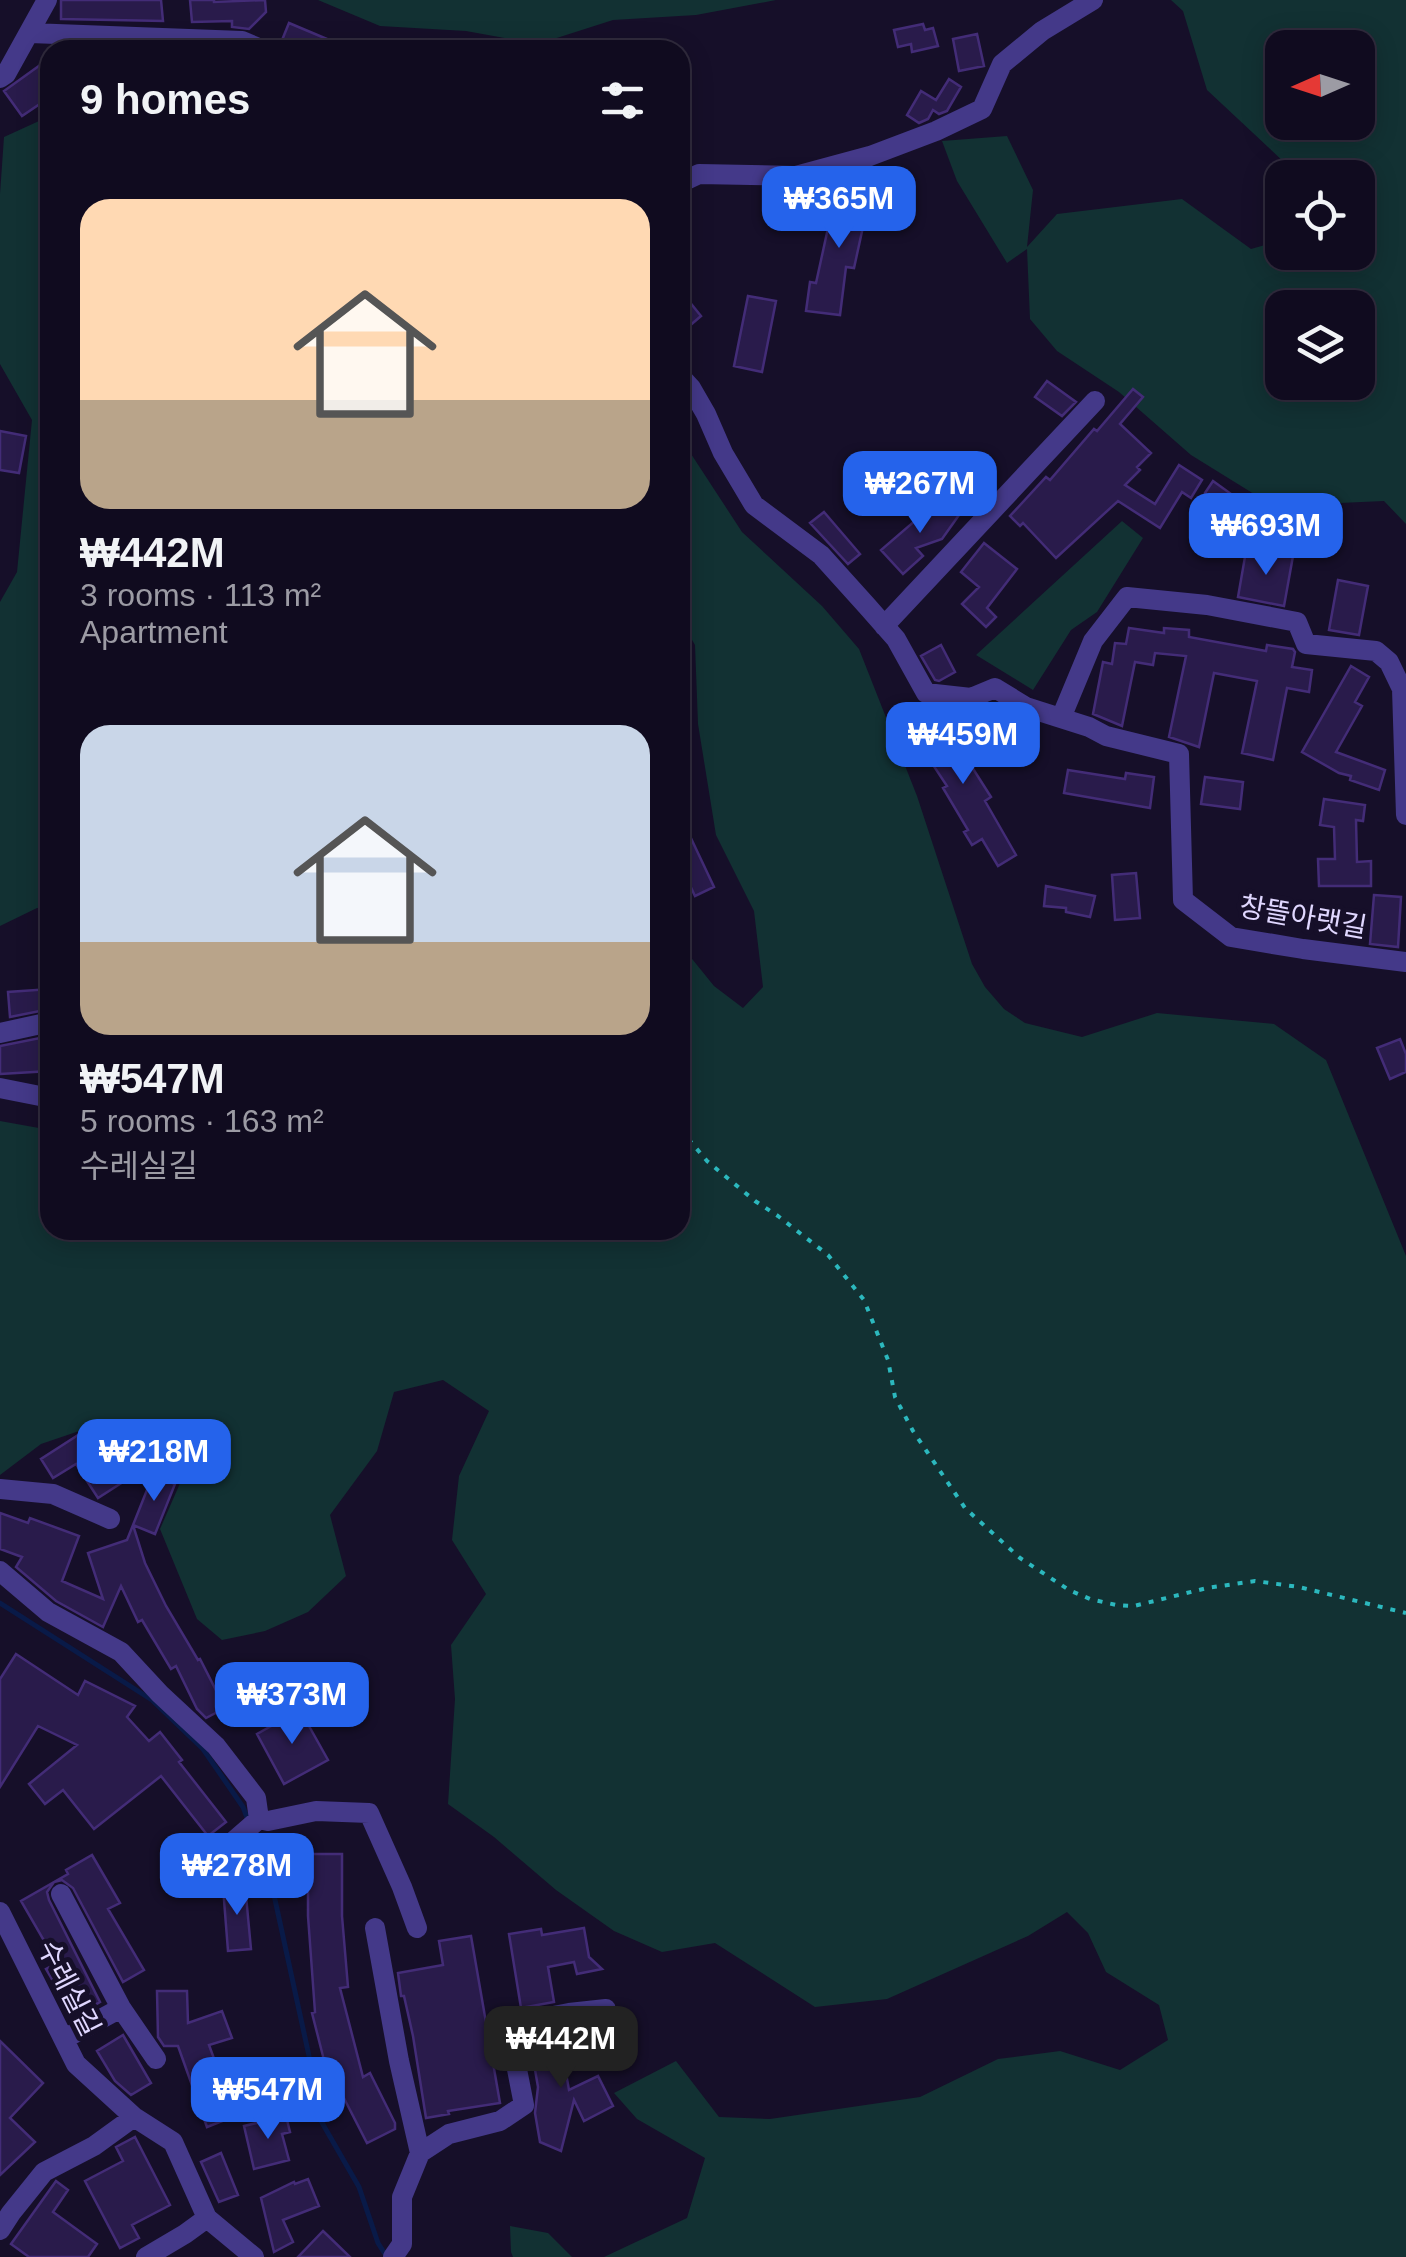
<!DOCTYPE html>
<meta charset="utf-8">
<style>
body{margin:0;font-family:Helvetica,"Noto Sans KR",sans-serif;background:#1e192c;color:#f1f3f6;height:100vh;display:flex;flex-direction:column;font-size:38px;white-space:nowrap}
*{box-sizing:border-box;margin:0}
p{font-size:32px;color:#9c9ba4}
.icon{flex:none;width:55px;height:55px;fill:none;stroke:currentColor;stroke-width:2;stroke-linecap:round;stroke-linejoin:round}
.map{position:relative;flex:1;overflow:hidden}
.drawer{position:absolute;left:40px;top:40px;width:650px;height:1200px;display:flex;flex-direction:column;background:#100b1f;border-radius:30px;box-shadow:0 5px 25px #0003,0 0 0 2px #302b3d}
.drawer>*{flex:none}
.needle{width:65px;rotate:267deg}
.fabs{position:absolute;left:1265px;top:30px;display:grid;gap:20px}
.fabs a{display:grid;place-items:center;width:110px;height:110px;border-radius:20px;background:#100b1f;box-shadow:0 5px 25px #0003,0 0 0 2px #302b3d;font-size:50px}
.price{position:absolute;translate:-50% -85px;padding:0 22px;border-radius:20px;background:#2563eb;color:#fff;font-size:32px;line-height:65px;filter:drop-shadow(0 2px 5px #0008)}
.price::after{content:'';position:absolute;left:50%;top:60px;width:30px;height:22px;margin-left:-15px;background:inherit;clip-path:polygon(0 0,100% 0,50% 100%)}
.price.current{background:#222;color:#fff}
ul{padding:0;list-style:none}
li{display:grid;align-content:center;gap:20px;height:530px;padding:0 40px}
li span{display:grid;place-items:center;height:310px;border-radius:30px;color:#555}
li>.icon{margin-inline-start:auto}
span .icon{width:180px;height:180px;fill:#fffc;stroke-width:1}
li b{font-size:42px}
h2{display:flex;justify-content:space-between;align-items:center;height:120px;padding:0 40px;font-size:42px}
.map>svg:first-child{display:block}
.green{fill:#123133;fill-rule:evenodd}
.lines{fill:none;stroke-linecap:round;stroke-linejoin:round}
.stream{stroke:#091a48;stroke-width:5}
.building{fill:#291b4b;stroke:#432c77;stroke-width:2.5}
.path{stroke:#2cb8be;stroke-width:4;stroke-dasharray:5 8;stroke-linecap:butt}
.minor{stroke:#443989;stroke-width:20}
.labels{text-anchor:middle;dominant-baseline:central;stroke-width:10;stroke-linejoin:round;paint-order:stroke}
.street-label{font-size:28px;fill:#e0d7ff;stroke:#160f29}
</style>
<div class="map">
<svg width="1406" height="2257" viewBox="0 0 1406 2257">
<rect width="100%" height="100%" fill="#160f29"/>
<!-- green -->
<path class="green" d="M 318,0 L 776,0 L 696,15 L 613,20 L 538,44 L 466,31 L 380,26 Z
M 1171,0 L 1406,0 L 1406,524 L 1384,501 L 1295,505 L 1254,494 L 1191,455 L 1119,392 L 1057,351 L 1030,319 L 1027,249 L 1007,263 L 957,181 L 942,141 L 1007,136 L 1033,190 L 1027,247 L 1057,214 L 1182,199 L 1251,249 L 1282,240 L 1282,252 L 1358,252 L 1358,178 L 1300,177 L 1207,90 L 1183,11 ZM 1282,48 L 1358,48 L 1358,122 L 1282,122 ZM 1282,308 L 1358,308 L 1358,382 L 1282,382 Z
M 50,116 L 50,907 L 37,908 L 0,926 L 0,602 L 17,572 L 32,420 L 0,364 L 0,194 L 4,137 Z
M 680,437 L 742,532 L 822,606 L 859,649 L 917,796 L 972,964 L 985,987 L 1004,1009 L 1025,1023 L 1082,1037 L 1157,1013 L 1274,1024 L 1326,1060 L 1406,1256 L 1406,2257 L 604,2257 L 687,2218 L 705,2158 L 637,2119 L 614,2093 L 676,2061 L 719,2117 L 770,2119 L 920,2097 L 998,2059 L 1060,2051 L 1120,2070 L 1168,2040 L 1159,2005 L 1106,1972 L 1088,1933 L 1067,1912 L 1028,1936 L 887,1999 L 815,2007 L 715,1943 L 662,1952 L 614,1931 L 556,1890 L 494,1837 L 448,1804 L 455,1699 L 451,1645 L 486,1594 L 452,1540 L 459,1476 L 489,1411 L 443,1380 L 394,1392 L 377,1451 L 330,1515 L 346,1576 L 308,1612 L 265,1631 L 222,1640 L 197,1619 L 160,1529 L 181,1481 L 130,1443 L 94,1426 L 41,1444 L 0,1475 L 0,1121 L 50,1130 L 50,1230 L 680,1230 L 680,944 L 714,986 L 743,1008 L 763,987 L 754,911 L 716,835 L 698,724 L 695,645 L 680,619 Z
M 1122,521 L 1143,538 L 1097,612 L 1071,630 L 1033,690 L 976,655 Z
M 510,2226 L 548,2233 L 572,2257 L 513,2257 L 511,2252 Z"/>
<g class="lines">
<!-- stream -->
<path class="stream" d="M 0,1603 L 152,1700 L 203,1749 L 243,1807 L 248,1820
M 252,1830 L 269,1872 L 309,2056 L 317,2114 L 359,2187 L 378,2243 L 385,2254"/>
</g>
<!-- building -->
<path class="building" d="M 61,0 L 161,0 L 163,21 L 61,19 Z
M 190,0 L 214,0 L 214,2 L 265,0 L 266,12 L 249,29 L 232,27 L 232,21 L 192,22 Z
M 289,23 L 327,39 L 323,50 L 278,50 Z
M 923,24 L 925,30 L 933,28 L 938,46 L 912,52 L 911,44 L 898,47 L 894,30 Z
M 977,34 L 984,66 L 959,71 L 953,39 Z
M 50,58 L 50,97 L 22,116 L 4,91 Z
M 949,79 L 961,87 L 947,111 L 939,114 L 933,110 L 928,119 L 919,123 L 907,115 L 921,91 L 936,100 Z
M 837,187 L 870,195 L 854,268 L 846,267 L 840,315 L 806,311 L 810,282 L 816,283 Z
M 680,290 L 701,316 L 680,334 Z
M 748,296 L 776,301 L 762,372 L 734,366 Z
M 1047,381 L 1076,402 L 1062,416 L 1035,397 Z
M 1133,389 L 1143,397 L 1120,424 L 1151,453 L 1137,467 L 1140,470 L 1125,485 L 1155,504 L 1179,465 L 1202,480 L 1191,498 L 1182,492 L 1160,528 L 1118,501 L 1056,558 L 1023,523 L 1020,526 L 1010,516 L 1046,477 L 1050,480 L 1094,429 L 1097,431 Z
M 0,431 L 26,436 L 19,473 L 0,470 Z
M 1213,481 L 1238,499 L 1230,511 L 1205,493 Z
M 939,501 L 959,515 L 942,539 L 916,548 L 923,556 L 903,574 L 881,550 L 916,520 L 914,515 L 934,508 Z
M 824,512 L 860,554 L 848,564 L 810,523 Z
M 984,543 L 1017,569 L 987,608 L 996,617 L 986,627 L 962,604 L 979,587 L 961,572 Z
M 1246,551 L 1293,556 L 1284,606 L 1238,597 Z
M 1338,580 L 1368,586 L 1359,635 L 1329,630 Z
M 1129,628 L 1164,633 L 1164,628 L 1189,630 L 1189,637 L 1266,651 L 1267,645 L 1293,649 L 1295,652 L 1292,667 L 1312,670 L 1309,692 L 1287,688 L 1273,760 L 1242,753 L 1257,681 L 1214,673 L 1199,747 L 1169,737 L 1186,656 L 1155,653 L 1153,665 L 1135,662 L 1122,726 L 1093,714 L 1103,662 L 1112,664 L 1115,643 L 1126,644 Z
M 941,645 L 955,672 L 939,681 L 935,680 L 921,656 Z
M 1351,666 L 1369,677 L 1355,702 L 1362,706 L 1336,752 L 1385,770 L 1379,790 L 1350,780 L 1351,776 L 1339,773 L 1302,752 Z
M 937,712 L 991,797 L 985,801 L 1016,855 L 998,866 L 982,839 L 972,845 L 964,832 L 968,830 L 943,788 L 947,786 L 910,730 Z
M 1068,770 L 1125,779 L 1126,773 L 1154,777 L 1150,808 L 1064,793 Z
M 1205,777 L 1243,782 L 1240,809 L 1201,804 Z
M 1324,799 L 1365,805 L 1363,821 L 1356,820 L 1357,862 L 1371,861 L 1371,886 L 1319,886 L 1318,859 L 1335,859 L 1334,827 L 1320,825 Z
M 680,815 L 714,887 L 695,896 L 680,864 Z
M 1136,873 L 1140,918 L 1115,920 L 1112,875 Z
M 1046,886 L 1095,896 L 1090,917 L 1066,912 L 1066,908 L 1044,906 Z
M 1374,895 L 1401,897 L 1398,947 L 1370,944 Z
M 50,989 L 50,1009 L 10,1017 L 8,992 Z
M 50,1036 L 50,1071 L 0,1074 L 0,1046 Z
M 1400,1039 L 1406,1054 L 1406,1072 L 1390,1079 L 1377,1048 Z
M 86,1430 L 108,1464 L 131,1450 L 143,1469 L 98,1498 L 76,1464 L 53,1478 L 41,1459 Z
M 153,1475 L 175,1484 L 155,1534 L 133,1525 Z
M 0,1513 L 28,1523 L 30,1518 L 79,1536 L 62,1581 L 103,1599 L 88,1553 L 127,1540 L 133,1525 L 145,1563 L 166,1606 L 198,1660 L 200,1659 L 225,1708 L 206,1718 L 197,1709 L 176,1666 L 171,1669 L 142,1620 L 138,1622 L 121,1586 L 103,1627 L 56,1601 L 16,1567 L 22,1557 L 0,1549 Z
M 16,1654 L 78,1695 L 85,1681 L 135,1706 L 127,1717 L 149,1741 L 160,1732 L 182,1760 L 179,1762 L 226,1822 L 208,1836 L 161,1776 L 94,1829 L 63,1790 L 45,1804 L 29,1784 L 77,1745 L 38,1726 L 0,1787 L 0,1679 Z
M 300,1710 L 328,1760 L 284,1784 L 257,1734 Z
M 308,1854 L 342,1854 L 342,1916 L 348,1987 L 340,1988 L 363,2077 L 370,2073 L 395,2123 L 395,2129 L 367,2143 L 330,2071 L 327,2072 L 312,2013 L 315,2012 L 308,1916 Z
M 92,1855 L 120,1903 L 108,1909 L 144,1970 L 123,1982 L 73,1888 L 62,1880 L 54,1882 L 47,1892 L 49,1900 L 100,2002 L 74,2017 L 46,1969 L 57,1963 L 21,1901 L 68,1874 L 66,1870 Z
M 245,1885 L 251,1949 L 228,1951 L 223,1887 Z
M 584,1928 L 589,1957 L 602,1969 L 577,1974 L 574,1962 L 548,1967 L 554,2002 L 521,2008 L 509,1934 L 541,1929 L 542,1935 Z
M 471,1936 L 500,2103 L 448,2111 L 449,2114 L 426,2118 L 413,2036 L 404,1996 L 401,1996 L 398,1973 L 443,1965 L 439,1941 Z
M 157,1991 L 187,1991 L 188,2023 L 222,2011 L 232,2038 L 209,2045 L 235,2116 L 207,2127 L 178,2046 L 164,2046 L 158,2037 Z
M 627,2023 L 627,2054 L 597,2054 L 596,2024 Z
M 558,2029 L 569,2090 L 598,2076 L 613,2106 L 584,2121 L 574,2100 L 561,2151 L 540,2142 L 535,2113 L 538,2087 L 529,2035 Z
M 123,2035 L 151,2083 L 131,2095 L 115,2081 L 97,2051 Z
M 0,2041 L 43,2083 L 10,2118 L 35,2142 L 0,2175 Z
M 286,2116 L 290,2132 L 282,2134 L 289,2160 L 254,2169 L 244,2126 Z
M 135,2137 L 170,2205 L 132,2225 L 139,2238 L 120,2248 L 85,2181 L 123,2161 L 116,2147 Z
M 221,2153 L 238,2195 L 219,2202 L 201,2162 Z
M 308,2179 L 319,2206 L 283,2220 L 293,2242 L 274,2252 L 261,2198 L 294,2182 L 295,2184 Z
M 56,2181 L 68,2190 L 53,2212 L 97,2244 L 88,2257 L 29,2257 L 11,2244 Z
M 323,2231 L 350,2257 L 298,2257 Z"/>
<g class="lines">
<!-- path -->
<path class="path" d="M 680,1129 L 707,1161 L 755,1201 L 778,1216 L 828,1255 L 864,1300 L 888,1360 L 895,1397 L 913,1431 L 965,1508 L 1020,1558 L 1069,1590 L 1090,1599 L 1116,1605 L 1134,1606 L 1207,1588 L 1255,1581 L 1299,1587 L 1406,1613"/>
<!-- minor -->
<path class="minor" d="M 30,33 L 242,41 L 263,50
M 0,78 L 6,74 L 47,0
M 680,183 L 699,174 L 796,176 L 870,156 L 936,131 L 982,109 L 1002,64 L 1042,31 L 1093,0
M 680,376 L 691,388 L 706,414 L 723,453 L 754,505 L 821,555 L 867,606 L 896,639 L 926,693 L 971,698 L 995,688 L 1026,707 L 1089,727 L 1106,736 L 1179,754 L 1183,900 L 1231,937 L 1303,949 L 1406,962
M 884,626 L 1095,401
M 1061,718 L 1093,641 L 1127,597 L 1207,605 L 1297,622 L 1306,644 L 1376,651 L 1389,662 L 1402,689 L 1406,815
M 0,1033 L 50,1022
M 0,1088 L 50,1098
M 0,1489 L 53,1494 L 110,1519
M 0,1571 L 48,1612 L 121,1652 L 160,1694 L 216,1746 L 256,1798 L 259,1819 L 268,1821 L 316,1811 L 369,1813 L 402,1887 L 417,1928
M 190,1879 L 259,1819
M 61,1894 L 121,2008
M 0,1912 L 76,2064 L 134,2117 L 173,2142 L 207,2218 L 254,2257
M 375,1928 L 399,2061 L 420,2153
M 64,2039 L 121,2008 L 156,2059
M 0,2230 L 11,2213 L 44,2172 L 94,2146 L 134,2117
M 146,2257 L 185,2234 L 207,2218
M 393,2257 L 402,2244 L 402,2197 L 420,2153 L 449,2134 L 500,2121 L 524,2105 L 513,2049 L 511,2024 L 569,2013 L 606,2009"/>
</g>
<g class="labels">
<!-- street labels -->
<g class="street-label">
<text transform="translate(1303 917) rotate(10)">창뜰아랫길</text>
<text transform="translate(69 1988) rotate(63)">수레실길</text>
</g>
</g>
</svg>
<div class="fabs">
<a><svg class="needle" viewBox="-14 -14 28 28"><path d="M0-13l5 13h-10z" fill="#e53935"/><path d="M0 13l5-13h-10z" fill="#9c9ba4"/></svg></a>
<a><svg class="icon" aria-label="locate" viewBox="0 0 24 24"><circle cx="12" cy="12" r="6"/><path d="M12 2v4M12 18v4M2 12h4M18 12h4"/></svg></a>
<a><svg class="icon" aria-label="layers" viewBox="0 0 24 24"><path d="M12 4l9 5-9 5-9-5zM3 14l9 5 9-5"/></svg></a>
</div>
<b class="price" style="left:839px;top:251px">₩365M</b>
<b class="price" style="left:920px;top:536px">₩267M</b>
<b class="price" style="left:1266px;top:578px">₩693M</b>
<b class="price" style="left:963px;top:787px">₩459M</b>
<b class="price" style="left:154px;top:1504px">₩218M</b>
<b class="price" style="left:292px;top:1747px">₩373M</b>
<b class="price" style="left:237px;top:1918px">₩278M</b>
<b class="price current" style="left:561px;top:2091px">₩442M</b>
<b class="price" style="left:268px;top:2142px">₩547M</b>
<section class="drawer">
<h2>9 homes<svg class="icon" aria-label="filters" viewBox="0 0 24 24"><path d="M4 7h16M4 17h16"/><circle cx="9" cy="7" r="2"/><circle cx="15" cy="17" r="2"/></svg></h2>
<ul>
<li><span style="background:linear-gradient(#ffd9b3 65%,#b9a48a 0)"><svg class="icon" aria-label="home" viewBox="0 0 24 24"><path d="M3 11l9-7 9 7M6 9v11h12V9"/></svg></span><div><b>₩442M</b><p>3 rooms · 113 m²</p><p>Apartment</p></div></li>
<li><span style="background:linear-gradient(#c9d6e8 70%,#b9a48a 0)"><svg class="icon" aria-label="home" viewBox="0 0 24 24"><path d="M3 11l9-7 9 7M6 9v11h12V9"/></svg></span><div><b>₩547M</b><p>5 rooms · 163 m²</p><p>수레실길</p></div></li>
</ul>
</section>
</div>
